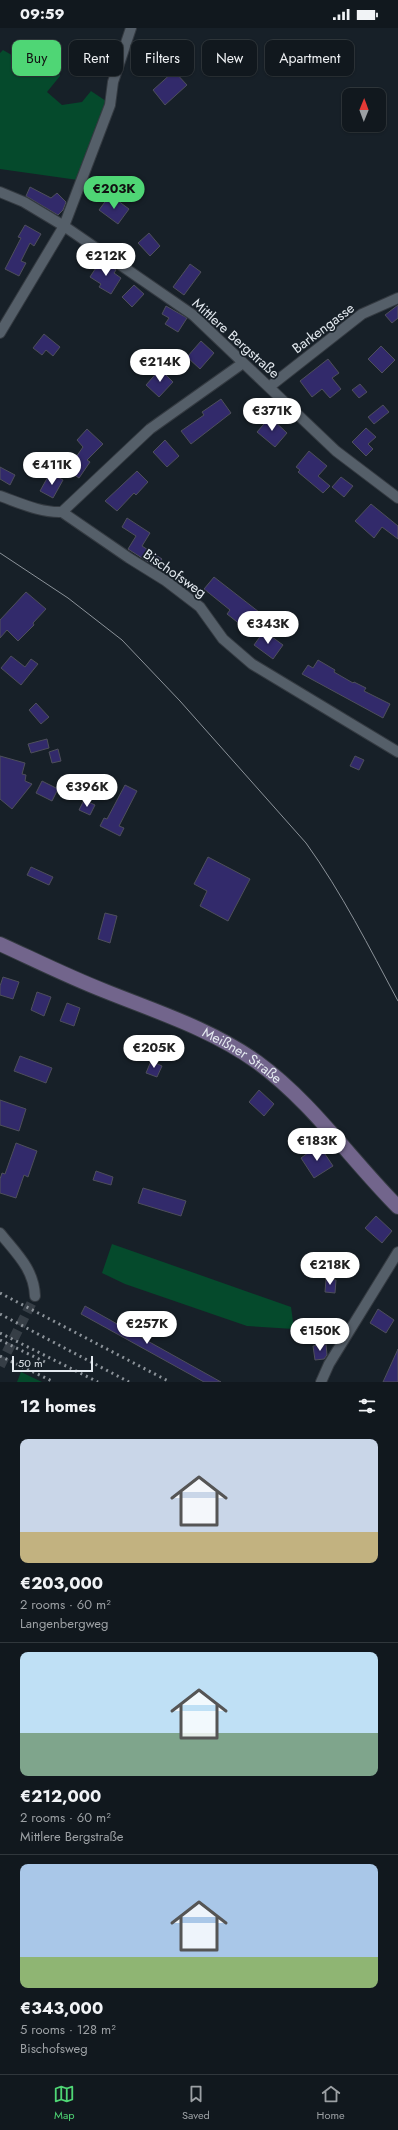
<!DOCTYPE html>
<meta charset="utf-8">
<style>
body{margin:0;font-family:Jost,sans-serif;background:#1e252b;color:#f1f3f6;height:100vh;display:flex;flex-direction:column;font-size:15px;white-space:nowrap}
*{box-sizing:border-box;margin:0}
p{font-size:13px;color:#9ca0a4}
.icon{flex:none;width:22px;height:22px;fill:none;stroke:currentColor;stroke-width:2;stroke-linecap:round;stroke-linejoin:round}
.map{position:relative;height:1354px;overflow:hidden}
.drawer{display:flex;flex-direction:column;background:#11181e;flex:1}
.drawer>*{flex:none}
.banner{position:absolute;left:12px;top:12px;width:374px;height:36px;display:flex;gap:8px}
.needle{width:26px;rotate:1deg}
.tools{position:absolute;left:342px;top:60px;display:grid;gap:8px}
.tools a{display:grid;place-items:center;width:44px;height:44px;border-radius:8px;background:#11181e;box-shadow:0 1px 3px #0004,0 0 0 1px #30373c;font-size:20px}
.scale{position:absolute;left:12px;bottom:10px;width:81px;box-sizing:border-box;padding-left:4px;border:2px solid #e4eaf0;border-top:0;font-size:11px;line-height:14px;white-space:nowrap;color:#e4eaf0;-webkit-text-stroke:3px #172028;paint-order:stroke}
.price{position:absolute;translate:-50% -34px;padding:0 9px;border-radius:14px;background:#fff;color:#222;font-size:13px;line-height:26px;filter:drop-shadow(0 1px 2px #0008)}
.price::after{content:'';position:absolute;left:50%;top:24px;width:12px;height:9px;margin-left:-6px;background:inherit;clip-path:polygon(0 0,100% 0,50% 100%)}
.price.active{background:#4fd675;color:#111}
ul{padding:0;list-style:none}
li{display:grid;align-content:center;gap:8px;height:212px;padding:0 20px}
li+li{border-top:1px solid #30373c}
li span{display:grid;place-items:center;height:124px;border-radius:8px;color:#555}
li>.icon{margin-inline-start:auto}
span .icon{width:72px;height:72px;fill:#fffc;stroke-width:1}
li b{font-size:17px}
h2{display:flex;justify-content:space-between;align-items:center;height:48px;padding:0 20px;font-size:17px}
.pill{padding:0 14px;border-radius:8px;background:#11181e;box-shadow:0 1px 3px #0004,0 0 0 1px #30373c;font-size:14px;line-height:36px}
.pill.active{background:#4fd675;color:#111}
.status{display:flex;justify-content:space-between;align-items:center;height:28px;padding:0 20px;background:#11181e;direction:ltr}
.status svg{height:11px;fill:currentColor}
.tabs{display:flex;justify-content:space-around;align-items:center;height:56px;border-top:1px solid #30373c;background:#11181e;font-size:11px;color:#9ca0a4}
.tabs a{display:grid;justify-items:center;gap:2px}
.tabs .active{color:#4fd675}
.map>svg:first-child{display:block}
.green{fill:#054a2c}
.building{fill:#322a6b;stroke:#4e4f5b}
.lines{fill:none;stroke-linecap:round;stroke-linejoin:round}
.minor-tunnel{stroke:#363e46;stroke-width:10;stroke-dasharray:10 5;stroke-linecap:butt}
.minor-casing{stroke:#343a41;stroke-width:12}
.secondary-casing{stroke:#343a41;stroke-width:16}
.minor{stroke:#555f69;stroke-width:10}
.secondary{stroke:#72658c;stroke-width:14}
.tram{stroke:#8b9299;stroke-width:1}
.rail{stroke:#8b9299;stroke-width:3;stroke-dasharray:2 4;stroke-linecap:butt}
.labels{text-anchor:middle;dominant-baseline:central;stroke-width:3.5;stroke-linejoin:round;paint-order:stroke}
.street-label{font-size:14px;fill:#e4eaf0;stroke:#172028}
</style>
<div class="status"><b>09:59</b><svg viewBox="0 0 49 12"><path d="M0 12V9h3v3zM5 12V6h3v6zM10 12V3h3v9zM15 12V0h3v12zM26 1h20v11H26zM47 4h2v5h-2z"/></svg></div>
<div class="map">
<svg width="398" height="1354" viewBox="0 0 398 1354">
<rect width="100%" height="100%" fill="#172028"/>
<!-- green -->
<path class="green" d="M 3,22 L 36,41 L 55,29 L 60,48 L 47,64 L 62,77 L 82,74 L 91,63 L 106,73 L 78,152 L 0,141 L 0,25 Z
M 112,1216 L 291,1279 L 294,1301 L 247,1298 L 125,1256 L 102,1245 Z
M 21,1344 L 42,1354 L 17,1354 Z"/>
<!-- building -->
<path class="building" d="M 174,43 L 187,57 L 165,77 L 153,62 Z
M 30,159 L 51,170 L 57,165 L 66,174 L 63,182 L 58,187 L 26,168 Z
M 110,167 L 129,181 L 118,196 L 99,182 Z
M 25,197 L 41,206 L 34,218 L 30,215 L 21,233 L 26,235 L 19,248 L 5,241 L 21,210 L 18,209 Z
M 149,205 L 160,218 L 150,228 L 138,215 Z
M 101,232 L 116,242 L 114,245 L 121,250 L 111,266 L 99,259 L 101,256 L 90,249 Z
M 190,236 L 201,244 L 184,267 L 173,259 Z
M 134,257 L 144,266 L 132,279 L 122,269 Z
M 398,277 L 398,290 L 392,295 L 385,287 Z
M 166,278 L 187,290 L 178,304 L 165,296 L 169,290 L 162,286 Z
M 44,306 L 60,319 L 53,328 L 46,322 L 42,327 L 33,320 Z
M 201,313 L 214,325 L 200,341 L 187,329 Z
M 381,318 L 395,332 L 382,345 L 368,331 Z
M 328,331 L 339,345 L 332,350 L 341,361 L 330,370 L 322,361 L 312,369 L 300,353 Z
M 160,341 L 173,354 L 159,369 L 146,357 Z
M 360,356 L 367,364 L 359,370 L 352,362 Z
M 221,371 L 231,385 L 191,416 L 181,403 L 204,387 L 202,384 Z
M 383,377 L 389,384 L 374,396 L 368,389 Z
M 270,389 L 287,405 L 275,419 L 257,404 Z
M 366,400 L 376,409 L 368,416 L 373,421 L 366,428 L 352,414 Z
M 87,401 L 103,416 L 87,432 L 90,434 L 79,450 L 67,442 L 83,419 L 77,412 Z
M 165,412 L 179,428 L 167,439 L 153,424 Z
M 309,423 L 327,438 L 318,448 L 330,458 L 323,465 L 298,444 L 300,442 L 296,439 Z
M 0,439 L 15,447 L 10,457 L 0,451 Z
M 137,443 L 148,454 L 136,467 L 134,465 L 117,483 L 105,473 Z
M 50,445 L 63,452 L 53,470 L 40,463 Z
M 341,449 L 353,458 L 344,469 L 332,459 Z
M 371,476 L 398,498 L 398,511 L 382,499 L 374,510 L 355,493 Z
M 127,490 L 150,505 L 142,518 L 162,531 L 156,539 L 128,521 L 136,508 L 122,499 Z
M 214,549 L 259,584 L 246,601 L 227,586 L 230,582 L 204,561 Z
M 26,564 L 46,581 L 33,595 L 34,597 L 18,613 L 7,602 L 0,610 L 0,592 Z
M 264,603 L 283,617 L 273,631 L 254,617 Z
M 11,628 L 25,639 L 31,631 L 38,636 L 21,657 L 1,640 Z
M 318,632 L 335,642 L 334,644 L 353,655 L 354,654 L 366,660 L 364,663 L 390,676 L 383,690 L 302,646 L 308,637 L 313,640 Z
M 36,675 L 49,689 L 41,696 L 29,682 Z
M 47,711 L 49,720 L 31,725 L 28,716 Z
M 58,721 L 61,733 L 52,735 L 49,724 Z
M 0,728 L 25,735 L 22,746 L 26,747 L 25,753 L 32,756 L 12,781 L 0,771 Z
M 355,728 L 364,732 L 359,742 L 350,738 Z
M 42,753 L 58,761 L 52,773 L 36,765 Z
M 125,757 L 137,763 L 119,798 L 124,800 L 120,808 L 100,798 L 104,790 L 107,791 Z
M 84,772 L 95,777 L 90,787 L 79,782 Z
M 208,829 L 250,851 L 228,893 L 200,878 L 207,863 L 194,856 Z
M 31,839 L 53,849 L 49,857 L 27,847 Z
M 105,885 L 117,888 L 110,915 L 98,911 Z
M 3,949 L 19,954 L 13,971 L 0,967 L 0,958 Z
M 37,964 L 51,969 L 44,988 L 31,982 Z
M 67,975 L 80,980 L 74,998 L 60,993 Z
M 20,1028 L 52,1040 L 46,1055 L 14,1043 Z
M 151,1033 L 162,1038 L 157,1049 L 146,1045 Z
M 259,1062 L 274,1076 L 264,1088 L 249,1074 Z
M 0,1072 L 26,1081 L 19,1103 L 0,1097 Z
M 16,1115 L 37,1123 L 28,1149 L 24,1147 L 16,1170 L 0,1165 L 0,1151 L 2,1145 L 5,1146 Z
M 319,1117 L 333,1138 L 314,1150 L 301,1130 Z
M 96,1143 L 113,1149 L 111,1157 L 93,1152 Z
M 143,1160 L 186,1173 L 181,1188 L 138,1175 Z
M 376,1188 L 392,1203 L 382,1215 L 365,1200 Z
M 326,1251 L 336,1252 L 335,1265 L 325,1264 Z
M 85,1278 L 221,1354 L 204,1354 L 81,1286 Z
M 378,1281 L 394,1292 L 386,1305 L 370,1295 Z
M 326,1316 L 327,1327 L 324,1331 L 315,1332 L 313,1318 Z
M 398,1321 L 398,1354 L 383,1354 Z"/>
<g class="lines">
<!-- minor-tunnel -->
<path class="minor-tunnel" d="M 0,1338 L 35,1268"/>
<defs>
<path id="minor" d="M 0,164 L 24,174 L 64,198 L 193,287 L 336,423 L 398,470
M 0,305 L 64,198 L 110,77 L 113,54 L 131,0
M 269,359 L 362,286 L 398,270
M 0,468 C 20,475 41,485 62,484 L 129,530 L 166,553 L 200,579 L 223,611 L 252,636 L 398,724
M 62,484 L 150,401 L 243,335
M 0,1205 C 16,1225 34,1241 35,1268
M 321,1354 L 329,1336 L 398,1224"/>
<g id="secondary">
<path id="s1" d="M 0,916 C 35,932 69,949 105,963 C 157,984 211,1001 257,1034 C 312,1074 351,1132 398,1179"/>
</g>
</defs>
<!-- minor casing -->
<use href="#minor" class="minor-casing"/>
<!-- secondary casing -->
<use href="#secondary" class="secondary-casing"/>
<!-- minor -->
<use href="#minor" class="minor"/>
<!-- secondary -->
<use href="#secondary" class="secondary"/>
<!-- tram -->
<path class="tram" d="M 0,525 L 68,570 L 122,612 L 180,673 L 306,815 C 342,865 369,919 398,973"/>
<!-- rail -->
<path class="rail" d="M 0,1265 L 170,1354
M 0,1286 L 129,1354
M 0,1305 L 98,1354
M 0,1312 L 45,1334
M 0,1328 L 54,1354"/>
</g>
<g class="labels">
<!-- street labels -->
<g class="street-label">
<text transform="translate(323 300) rotate(-37)">Barkengasse</text>
<text transform="translate(236 310) rotate(42)">Mittlere Bergstraße</text>
<text transform="translate(175 545) rotate(35)">Bischofsweg</text>
<text stroke="none"><textPath href="#s1" startOffset="267">Meißner Straße</textPath></text>
</g>
</g>
</svg>
<div class="tools">
<a><svg class="needle" viewBox="-14 -14 28 28"><path d="M0-13l5 13h-10z" fill="#e53935"/><path d="M0 13l5-13h-10z" fill="#9ca0a4"/></svg></a>
</div>
<div class="scale">50 m</div>
<b class="price active" style="left:114px;top:182px">€203K</b>
<b class="price" style="left:106px;top:249px">€212K</b>
<b class="price" style="left:160px;top:355px">€214K</b>
<b class="price" style="left:272px;top:404px">€371K</b>
<b class="price" style="left:52px;top:458px">€411K</b>
<b class="price" style="left:268px;top:617px">€343K</b>
<b class="price" style="left:87px;top:780px">€396K</b>
<b class="price" style="left:154px;top:1041px">€205K</b>
<b class="price" style="left:317px;top:1134px">€183K</b>
<b class="price" style="left:330px;top:1258px">€218K</b>
<b class="price" style="left:147px;top:1317px">€257K</b>
<b class="price" style="left:320px;top:1324px">€150K</b>
<div class="banner">
<a class="pill active">Buy</a>
<a class="pill">Rent</a>
<a class="pill">Filters</a>
<a class="pill">New</a>
<a class="pill">Apartment</a>
</div>
</div>
<section class="drawer">
<h2>12 homes<svg class="icon" aria-label="filters" viewBox="0 0 24 24"><path d="M4 7h16M4 17h16"/><circle cx="9" cy="7" r="2"/><circle cx="15" cy="17" r="2"/></svg></h2>
<ul>
<li><span style="background:linear-gradient(#c9d6e8 75%,#c2b280 0)"><svg class="icon" aria-label="home" viewBox="0 0 24 24"><path d="M3 11l9-7 9 7M6 9v11h12V9"/></svg></span><div><b>€203,000</b><p>2 rooms · 60 m²</p><p>Langenbergweg</p></div></li>
<li><span style="background:linear-gradient(#bfe0f5 65%,#7fa58c 0)"><svg class="icon" aria-label="home" viewBox="0 0 24 24"><path d="M3 11l9-7 9 7M6 9v11h12V9"/></svg></span><div><b>€212,000</b><p>2 rooms · 60 m²</p><p>Mittlere Bergstraße</p></div></li>
<li><span style="background:linear-gradient(#a9c7e8 75%,#8fb573 0)"><svg class="icon" aria-label="home" viewBox="0 0 24 24"><path d="M3 11l9-7 9 7M6 9v11h12V9"/></svg></span><div><b>€343,000</b><p>5 rooms · 128 m²</p><p>Bischofsweg</p></div></li>
</ul>
</section>
<nav class="tabs">
<a class="active"><svg class="icon" aria-label="map" viewBox="0 0 24 24"><path d="M3 6l6-2 6 2 6-2v14l-6 2-6-2-6 2zM9 4v14M15 6v14"/></svg>Map</a>
<a><svg class="icon" aria-label="saved" viewBox="0 0 24 24"><path d="M7 4h10v16l-5-4-5 4z"/></svg>Saved</a>
<a><svg class="icon" aria-label="home" viewBox="0 0 24 24"><path d="M3 11l9-7 9 7M6 9v11h12V9"/></svg>Home</a>
</nav>
